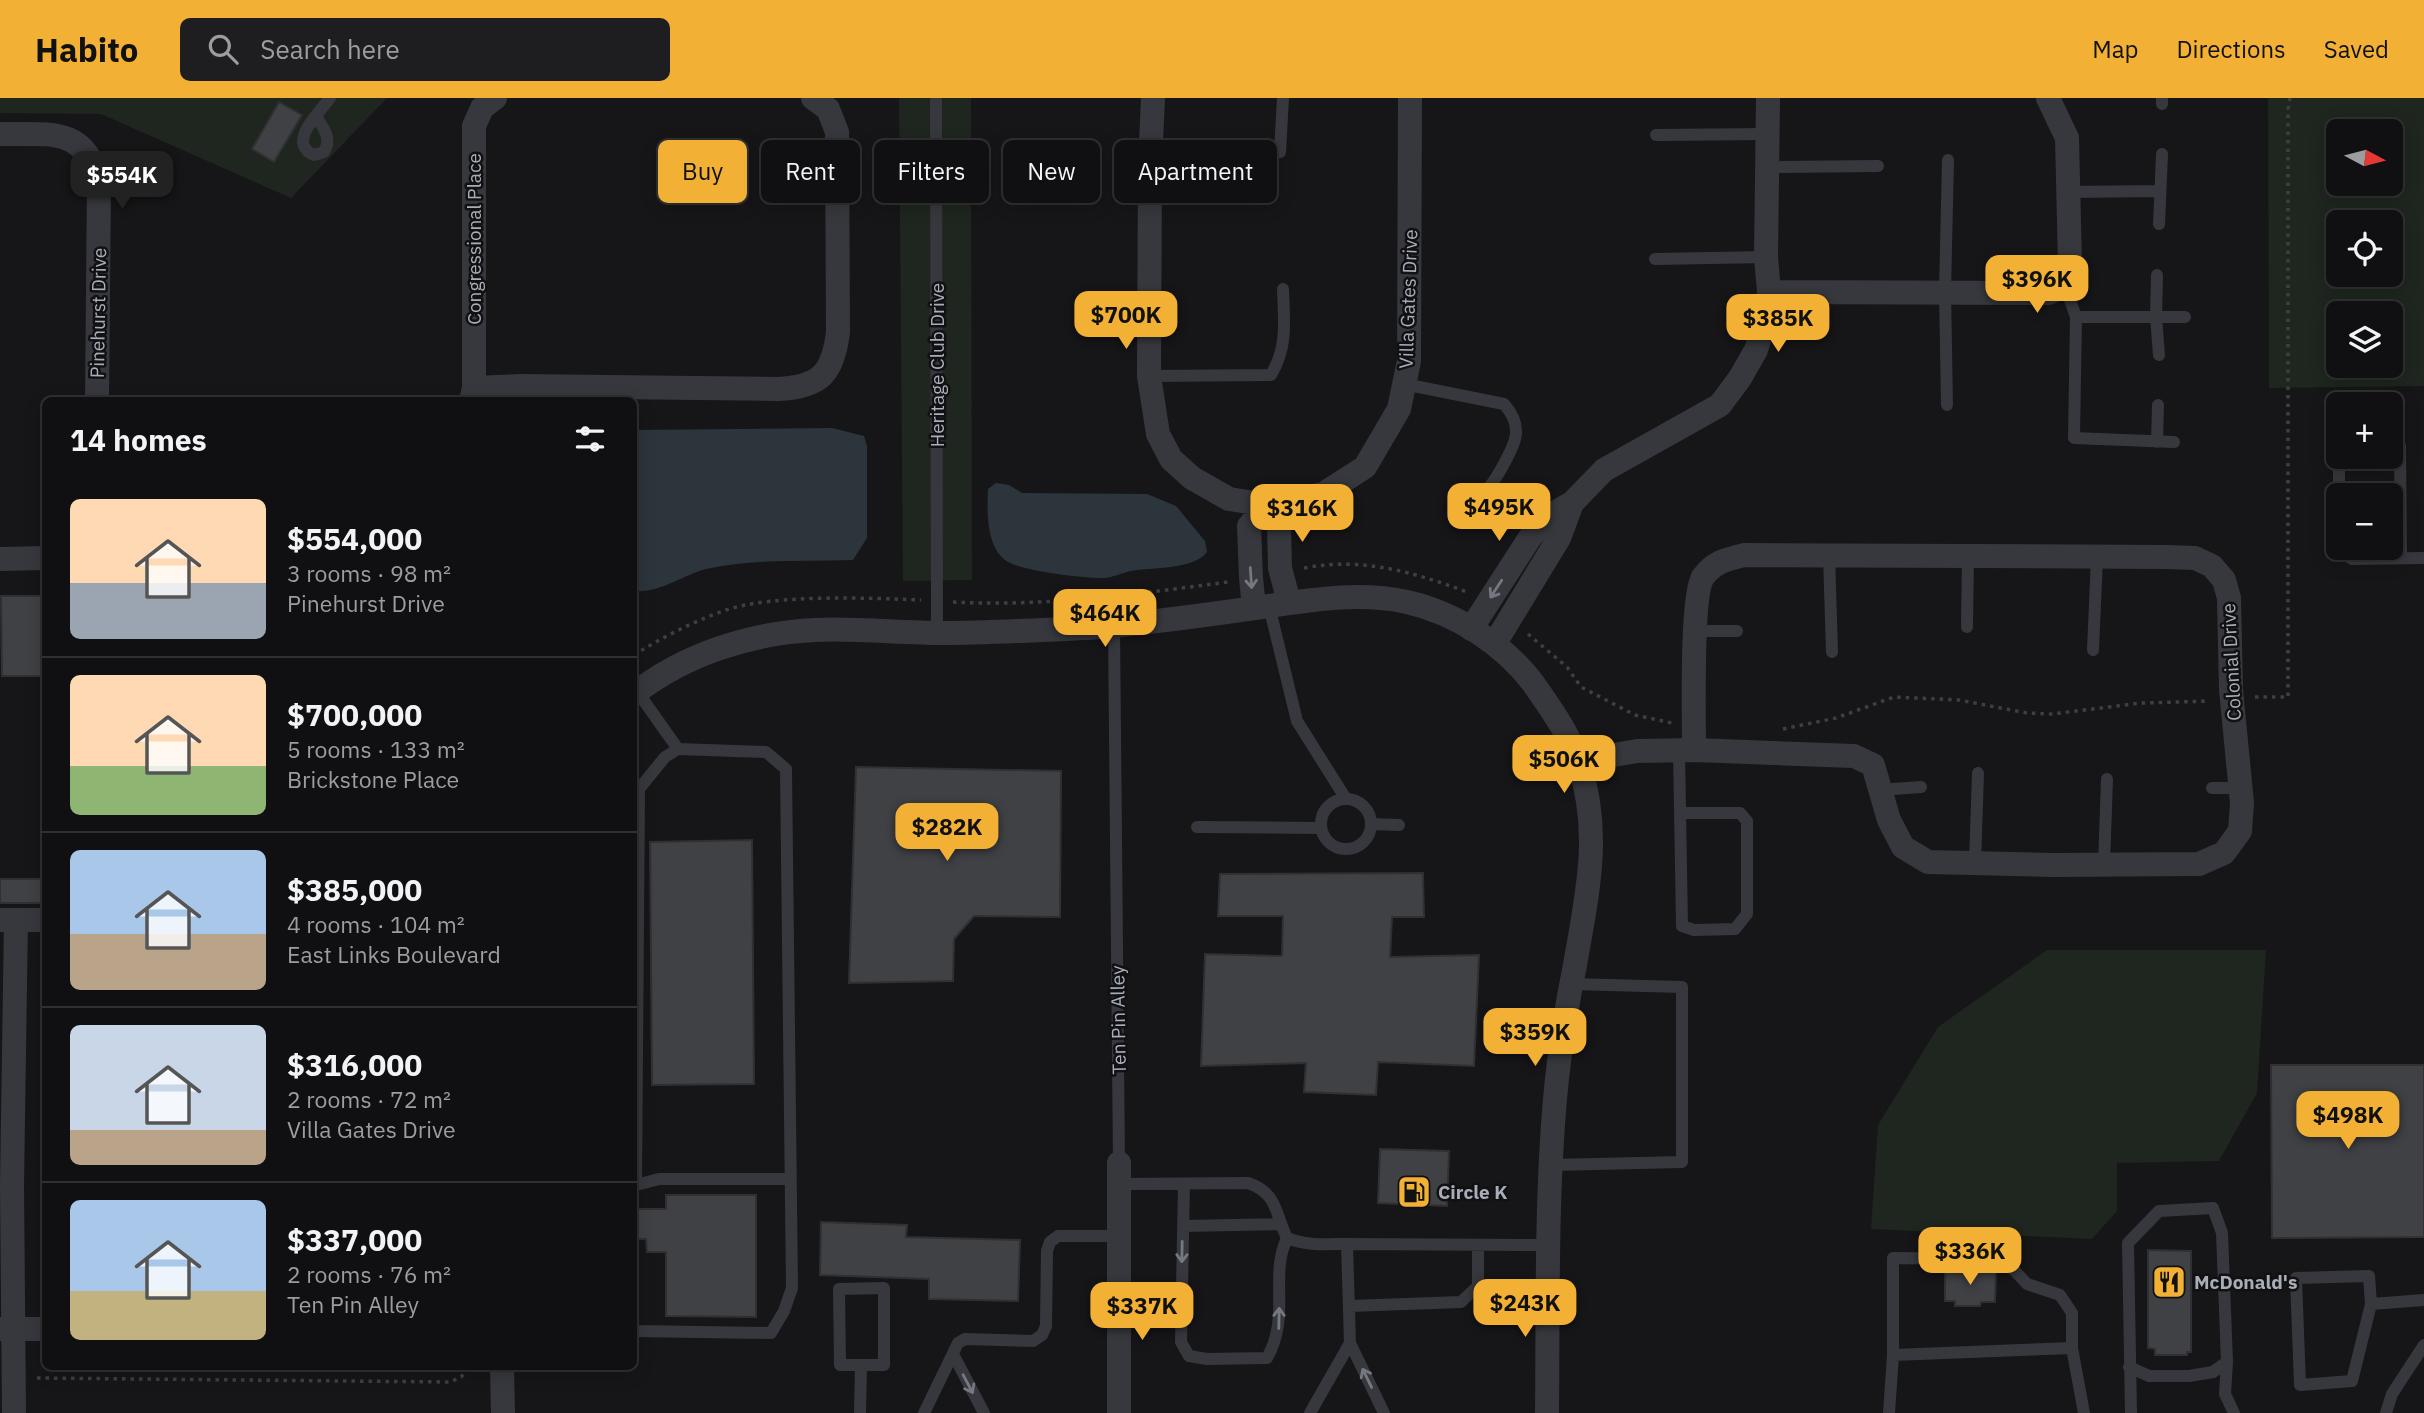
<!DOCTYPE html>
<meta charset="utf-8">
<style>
body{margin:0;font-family:"IBM Plex Sans",sans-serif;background:#1e1e20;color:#f1f3f6;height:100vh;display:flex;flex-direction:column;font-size:26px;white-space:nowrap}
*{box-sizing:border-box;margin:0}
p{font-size:23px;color:#9c9d9f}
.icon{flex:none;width:38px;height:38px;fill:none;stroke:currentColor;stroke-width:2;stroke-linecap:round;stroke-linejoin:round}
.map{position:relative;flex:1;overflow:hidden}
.drawer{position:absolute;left:42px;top:299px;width:595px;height:973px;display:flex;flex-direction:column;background:#101012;border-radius:10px;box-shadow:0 4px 18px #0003,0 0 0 2px #303032}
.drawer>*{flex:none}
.guide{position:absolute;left:658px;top:42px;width:665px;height:63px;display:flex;gap:14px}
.needle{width:46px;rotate:97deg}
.tools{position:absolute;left:2326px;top:21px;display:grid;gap:14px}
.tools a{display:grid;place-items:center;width:77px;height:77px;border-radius:10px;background:#101012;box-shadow:0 4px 18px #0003,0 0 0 2px #303032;font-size:35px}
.price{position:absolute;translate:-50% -60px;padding:0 16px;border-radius:14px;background:#f2b134;color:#111;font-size:23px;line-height:46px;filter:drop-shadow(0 2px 4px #0008)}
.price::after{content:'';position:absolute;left:50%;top:42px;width:21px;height:16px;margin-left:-10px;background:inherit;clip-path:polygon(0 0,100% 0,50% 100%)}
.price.active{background:#222;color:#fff}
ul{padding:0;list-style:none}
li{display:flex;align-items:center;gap:21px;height:175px;padding:0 28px}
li+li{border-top:2px solid #303032}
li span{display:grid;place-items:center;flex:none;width:196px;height:140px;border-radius:10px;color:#555}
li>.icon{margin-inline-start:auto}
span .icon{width:84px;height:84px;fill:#fffc;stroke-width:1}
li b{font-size:30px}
h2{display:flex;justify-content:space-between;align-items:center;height:84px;padding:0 28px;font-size:30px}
.tag{padding:0 24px;border-radius:10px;background:#101012;box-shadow:0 4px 18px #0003,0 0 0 2px #303032;font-size:24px;line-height:63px}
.tag.active{background:#f2b134;color:#111}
header{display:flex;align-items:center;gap:42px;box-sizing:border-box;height:98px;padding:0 35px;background:#f2b134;color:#111}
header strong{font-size:33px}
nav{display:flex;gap:38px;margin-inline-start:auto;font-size:24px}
.search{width:490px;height:63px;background:#1e1e20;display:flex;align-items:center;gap:18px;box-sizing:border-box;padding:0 24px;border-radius:10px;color:#9c9d9f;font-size:26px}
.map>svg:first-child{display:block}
.green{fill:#1e261f;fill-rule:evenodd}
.water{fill:#2c353c}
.building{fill:#404145;stroke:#303034;stroke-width:2}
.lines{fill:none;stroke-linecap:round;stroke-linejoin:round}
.path{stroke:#3d3f44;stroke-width:3.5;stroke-dasharray:3.5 5;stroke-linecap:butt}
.lane{stroke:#37383d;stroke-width:12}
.street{stroke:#37383d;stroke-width:24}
.oneway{stroke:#757881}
.labels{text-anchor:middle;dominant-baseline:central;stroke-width:5;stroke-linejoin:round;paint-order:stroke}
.street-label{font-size:19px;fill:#a8adb8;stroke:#111113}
.poi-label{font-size:19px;font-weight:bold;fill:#a8adb8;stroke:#111113;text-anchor:start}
</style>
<header>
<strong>Habito</strong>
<div class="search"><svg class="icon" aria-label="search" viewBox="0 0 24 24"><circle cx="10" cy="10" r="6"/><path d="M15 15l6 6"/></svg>Search here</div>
<nav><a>Map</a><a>Directions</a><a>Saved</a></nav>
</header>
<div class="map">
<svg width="2424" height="1315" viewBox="0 0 2424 1315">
<rect width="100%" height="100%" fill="#161618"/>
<!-- green -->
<path class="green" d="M 0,0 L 387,0 L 291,100 L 101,16 L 0,15 Z
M 899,0 L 971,0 L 972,482 L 903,483 Z
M 2268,0 L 2424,0 L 2424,288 L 2269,290 ZM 2338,33 L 2390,33 L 2390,86 L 2338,86 ZM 2338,124 L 2390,124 L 2390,177 L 2338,177 ZM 2338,215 L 2390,215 L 2390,268 L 2338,268 Z
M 2047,852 L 2266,852 L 2257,995 L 2219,1063 L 2117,1065 L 2117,1113 L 2092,1141 L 1871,1131 L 1878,1027 L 1938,929 Z"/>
<!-- water -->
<path class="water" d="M 832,330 L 864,338 L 867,348 L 867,440 L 853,462 C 805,464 753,460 706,471 C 681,478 660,495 634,493 L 634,332 Z
M 996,385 L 1009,387 L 1022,395 L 1147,396 L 1176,408 L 1205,443 L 1207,454 C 1194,472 1152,469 1131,473 C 1122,475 1114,479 1105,480 C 1087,481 1018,473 1005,462 C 986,447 987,413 988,391 Z"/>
<!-- building -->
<path class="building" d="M 279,4 L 302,17 L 274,64 L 252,51 Z
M 1,498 L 46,498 L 46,578 L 2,578 Z
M 856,669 L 1061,673 L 1060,819 L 974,818 L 954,841 L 953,883 L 849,885 Z
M 752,742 L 754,986 L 652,987 L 650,744 Z
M 1423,775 L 1424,819 L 1392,819 L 1390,859 L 1479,857 L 1474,968 L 1378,964 L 1376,997 L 1304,994 L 1306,965 L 1201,968 L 1205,856 L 1282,858 L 1283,818 L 1218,818 L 1220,776 Z
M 0,781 L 46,781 L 46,805 L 0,805 Z
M 2271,967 L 2424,967 L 2424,1139 L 2272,1140 Z
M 1380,1051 L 1449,1053 L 1447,1108 L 1378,1105 Z
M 666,1097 L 756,1097 L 756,1219 L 666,1218 L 666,1154 L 647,1154 L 646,1141 L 634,1141 L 634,1111 L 666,1111 Z
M 821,1124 L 907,1127 L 906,1139 L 1020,1142 L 1018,1203 L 929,1201 L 929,1181 L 820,1177 Z
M 2148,1152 L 2191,1153 L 2191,1254 L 2187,1254 L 2187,1257 L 2155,1257 L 2155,1251 L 2148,1250 Z
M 1945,1171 L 1996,1172 L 1995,1204 L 1981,1204 L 1980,1208 L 1955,1208 L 1955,1203 L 1945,1203 Z"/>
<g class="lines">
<!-- path -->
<path class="path" d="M 1304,470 C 1363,459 1413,474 1467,494
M 953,504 C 1045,509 1136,496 1228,484
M 1528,536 L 1567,569 L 1581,589 L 1635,617 L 1672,625
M 634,557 C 663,539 694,523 726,512 C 774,496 869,500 921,502
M 2255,599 L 2288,599 L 2288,11 L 2290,0
M 1783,631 L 1836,620 L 1894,599 L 1959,602 L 2027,615 L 2052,616 L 2141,605 L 2209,603
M 525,1269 L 538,1270
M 37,1280 L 450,1284 L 461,1279 L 470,1269"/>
<!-- lane -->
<path class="lane" d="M 936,0 L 937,535
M 2162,6 L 2162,0
M 316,19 C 324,30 332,41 324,54 L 314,57 C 286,45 319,15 330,0
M 1656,37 L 1768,36
M 1280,54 L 1283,0
M 1767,69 L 1878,68
M 2068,94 L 2160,93
M 2159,126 L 2162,56
M 1655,161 L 1766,159
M 2157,177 L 2156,219 L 2159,257
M 2064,185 L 2076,219 L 2074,340 L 2174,344
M 2076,219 L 2185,219
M 1149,278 L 1271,277 C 1288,248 1284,224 1283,191
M 1404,286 L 1504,306 C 1511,314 1517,325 1516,336 C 1515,348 1491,394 1480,397 C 1472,399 1465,395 1459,392
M 1947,307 L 1945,193 L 1948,62
M 2390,342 L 2400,348 L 2401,460
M 2157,344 L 2158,307
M 2339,397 L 2339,359
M 2339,450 L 2339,453 L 2352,461 L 2424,460
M 1829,457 L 1832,554
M 1269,508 L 1297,623 L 1346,701
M 1114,528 L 1119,1065
M 1967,529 L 1968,458
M 1696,533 L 1737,533
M 2093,552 L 2097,459
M 637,593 L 678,651
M 1679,653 L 1682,828 L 1694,832 L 1735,831 L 1747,816 L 1747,723 L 1740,715 L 1680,715
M 2212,690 L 2240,690
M 1880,692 L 1921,689
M1321 726a25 25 0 1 1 50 0a25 25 0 1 1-50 0Z
M 1371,726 L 1399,727
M 1197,729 L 1321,730
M 1975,765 L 1978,675
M 2104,767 L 2107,681
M 1552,1067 L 1682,1064 L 1682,889 L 1571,886
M 1118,1086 L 1248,1085 C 1278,1095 1275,1116 1287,1140 C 1307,1148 1326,1146 1347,1146
M 1184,1086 L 1181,1244 L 1189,1258 L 1207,1261 L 1267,1260 C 1291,1218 1269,1178 1287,1140
M 636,1087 L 659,1081 L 790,1081
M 634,1088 L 636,1087 L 639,691 L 634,697
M 1183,1128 L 1281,1126
M 2369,1178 L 2371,1206 L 2352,1283 L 2300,1287 L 2296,1180 Z
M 884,1190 L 884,1267 L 840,1267 L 839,1191 Z
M 2371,1206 L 2424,1202
M 1349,1208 L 1461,1204 L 1478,1188 L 1478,1147
M 634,1233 L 771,1235 L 784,1213 L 792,1190 L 786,671 L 766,654 L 678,651 L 665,659 L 639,691
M 953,1256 L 984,1315
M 1893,1257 L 1893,1160 L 1996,1161 L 2013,1171 L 2027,1186 L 2060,1197 L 2072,1215 L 2072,1250
M 2129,1269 L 2149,1278 L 2189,1278 L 2213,1274 L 2227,1264
M 860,1315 L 861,1267
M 924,1315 L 958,1245 L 965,1241 L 1033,1243 L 1042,1237 L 1046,1228 L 1047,1153 L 1050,1144 L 1058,1138 L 1118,1138
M 1310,1315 L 1350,1245
M 1384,1315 L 1350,1245 L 1347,1146 L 1549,1147
M 1889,1315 L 1893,1257 L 2072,1250 L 2084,1315
M 2131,1315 L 2128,1145 L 2159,1113 L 2213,1110 L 2222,1135 L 2227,1264 L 2225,1296 L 2234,1315
M 2386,1315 L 2392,1296 L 2424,1247"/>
<!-- street -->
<path class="street" d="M 1153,0 L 1150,67 L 1149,278 L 1158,336 L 1171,361 L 1192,380 L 1229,401 L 1267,407
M 0,36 C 47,37 84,27 99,83 L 97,303
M 1769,194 L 2049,195 C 2063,188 2068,182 2070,166 L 2067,40 L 2048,0
M 474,290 L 521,288 L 778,291 C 820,289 833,276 838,234 L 837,34 L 828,11 L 813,0
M 471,303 L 474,290 L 474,28 L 482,10 L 495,0
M 1267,407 L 1279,428 L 1280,470 L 1289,504
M 0,461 L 46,460
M 1254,510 L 1251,480 L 1249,428 L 1267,407 L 1323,396 L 1365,369 L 1399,311 L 1409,263 L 1410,0
M 1471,531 L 1529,441 L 1547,419 L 1572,405 L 1604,372 L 1720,307 L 1740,280 L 1756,252 L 1765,223 L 1769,194 L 1766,159 L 1768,0
M 1495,545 L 1559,440 L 1572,405
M 634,596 C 685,556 751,535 815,532 C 857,530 900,535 942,535 C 991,535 1038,532 1087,530 C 1143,526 1199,518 1255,510 C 1306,503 1356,493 1407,504 C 1456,515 1503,546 1533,585 C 1551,611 1569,635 1579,666 C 1602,735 1587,797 1575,867 C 1566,911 1559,956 1555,1001 C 1546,1105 1548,1211 1547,1315
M 1579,663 L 1637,653 L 1694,652 L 1854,658 L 1873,667 L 1889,722 L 1903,749 L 1928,764 L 2053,767 L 2199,766 L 2224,755 L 2240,733 L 2242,705 L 2231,592 L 2229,500 L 2224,482 L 2212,468 L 2195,460 L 2167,459 L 1744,457 C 1727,461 1714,464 1703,479 C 1691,497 1694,623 1694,652
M 1,822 L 46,822
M 0,1231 L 46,1231
M 502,1269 L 503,1315
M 14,1315 L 12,1087 L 16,822
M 1119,1315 L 1119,1065"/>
</g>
<!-- one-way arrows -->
<defs><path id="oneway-shaft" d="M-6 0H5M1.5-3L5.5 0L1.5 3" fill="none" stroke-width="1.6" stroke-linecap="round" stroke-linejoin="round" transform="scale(1.75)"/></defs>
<g class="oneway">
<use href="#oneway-shaft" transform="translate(1251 480) rotate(86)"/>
<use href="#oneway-shaft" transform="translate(1496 491) rotate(123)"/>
<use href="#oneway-shaft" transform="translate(1182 1154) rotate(91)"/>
<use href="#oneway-shaft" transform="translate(1279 1220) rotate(-89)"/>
<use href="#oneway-shaft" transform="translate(1367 1280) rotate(-116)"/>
<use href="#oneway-shaft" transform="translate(968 1286) rotate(62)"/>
</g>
<!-- icons -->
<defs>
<symbol id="fuel-square" viewBox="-11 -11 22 22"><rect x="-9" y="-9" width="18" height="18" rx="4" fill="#f2b134" stroke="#111113"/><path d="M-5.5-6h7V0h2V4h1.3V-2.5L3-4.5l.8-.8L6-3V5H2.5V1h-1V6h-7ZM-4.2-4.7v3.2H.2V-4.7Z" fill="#111"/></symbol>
<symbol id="restaurant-square" viewBox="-11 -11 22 22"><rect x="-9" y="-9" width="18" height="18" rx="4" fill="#f2b134" stroke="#111113"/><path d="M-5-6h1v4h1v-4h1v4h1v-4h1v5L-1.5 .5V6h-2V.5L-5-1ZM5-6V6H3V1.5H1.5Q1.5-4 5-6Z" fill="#111"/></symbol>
</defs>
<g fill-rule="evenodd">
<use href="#fuel-square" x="1395" y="1075" width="38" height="38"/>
<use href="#restaurant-square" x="2150" y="1165" width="38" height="38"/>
</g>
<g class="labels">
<!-- street labels -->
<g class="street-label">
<text transform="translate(474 141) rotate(-90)">Congressional Place</text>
<text transform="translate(1408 201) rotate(-88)">Villa Gates Drive</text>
<text transform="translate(98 215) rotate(-89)">Pinehurst Drive</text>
<text transform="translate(937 267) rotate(-90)">Heritage Club Drive</text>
<text transform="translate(2231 564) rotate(-93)">Colonial Drive</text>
<text transform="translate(1118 922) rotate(-91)">Ten Pin Alley</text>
</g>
<!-- poi labels -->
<g class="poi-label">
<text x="1438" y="1094">Circle K</text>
<text x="2194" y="1184">McDonald's</text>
</g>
</g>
</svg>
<div class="tools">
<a><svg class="needle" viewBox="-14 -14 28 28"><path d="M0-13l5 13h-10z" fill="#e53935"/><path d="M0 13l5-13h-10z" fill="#9c9d9f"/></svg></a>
<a><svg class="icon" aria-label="locate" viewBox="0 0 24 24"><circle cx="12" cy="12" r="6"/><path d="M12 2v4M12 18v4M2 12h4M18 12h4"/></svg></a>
<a><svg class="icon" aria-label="layers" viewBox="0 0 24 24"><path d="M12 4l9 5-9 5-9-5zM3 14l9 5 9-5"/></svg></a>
<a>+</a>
<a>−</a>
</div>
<b class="price active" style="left:122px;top:113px">$554K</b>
<b class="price" style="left:2037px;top:217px">$396K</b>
<b class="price" style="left:1126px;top:253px">$700K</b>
<b class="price" style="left:1778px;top:256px">$385K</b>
<b class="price" style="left:1499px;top:445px">$495K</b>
<b class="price" style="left:1302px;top:446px">$316K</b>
<b class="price" style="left:1105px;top:551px">$464K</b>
<b class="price" style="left:1564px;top:697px">$506K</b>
<b class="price" style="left:947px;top:765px">$282K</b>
<b class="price" style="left:1535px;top:970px">$359K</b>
<b class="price" style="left:2348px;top:1053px">$498K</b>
<b class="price" style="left:1970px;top:1189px">$336K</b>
<b class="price" style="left:1525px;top:1241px">$243K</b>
<b class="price" style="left:1142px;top:1244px">$337K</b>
<div class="guide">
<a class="tag active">Buy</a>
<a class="tag">Rent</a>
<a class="tag">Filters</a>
<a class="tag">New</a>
<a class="tag">Apartment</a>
</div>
<section class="drawer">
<h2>14 homes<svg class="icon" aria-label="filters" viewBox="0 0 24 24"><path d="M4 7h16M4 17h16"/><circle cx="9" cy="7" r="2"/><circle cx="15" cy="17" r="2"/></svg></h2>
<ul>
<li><span style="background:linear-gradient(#ffd9b3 60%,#9aa5b1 0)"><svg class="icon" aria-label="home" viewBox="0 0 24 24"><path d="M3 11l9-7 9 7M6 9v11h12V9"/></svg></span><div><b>$554,000</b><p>3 rooms · 98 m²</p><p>Pinehurst Drive</p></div></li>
<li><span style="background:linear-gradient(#ffd9b3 65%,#8fb573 0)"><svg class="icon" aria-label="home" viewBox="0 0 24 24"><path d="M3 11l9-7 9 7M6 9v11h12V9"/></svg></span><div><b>$700,000</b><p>5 rooms · 133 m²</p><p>Brickstone Place</p></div></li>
<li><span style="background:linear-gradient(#a9c7e8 60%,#b9a48a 0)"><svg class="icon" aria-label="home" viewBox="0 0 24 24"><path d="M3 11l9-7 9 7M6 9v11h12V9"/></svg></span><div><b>$385,000</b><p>4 rooms · 104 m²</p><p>East Links Boulevard</p></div></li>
<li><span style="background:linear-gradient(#c9d6e8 75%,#b9a48a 0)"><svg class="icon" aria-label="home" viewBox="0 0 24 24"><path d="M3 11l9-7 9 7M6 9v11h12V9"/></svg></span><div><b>$316,000</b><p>2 rooms · 72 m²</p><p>Villa Gates Drive</p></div></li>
<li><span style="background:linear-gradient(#a9c7e8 65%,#c2b280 0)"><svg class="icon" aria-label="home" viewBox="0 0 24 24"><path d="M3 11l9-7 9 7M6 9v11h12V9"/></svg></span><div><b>$337,000</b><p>2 rooms · 76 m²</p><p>Ten Pin Alley</p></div></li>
</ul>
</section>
</div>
